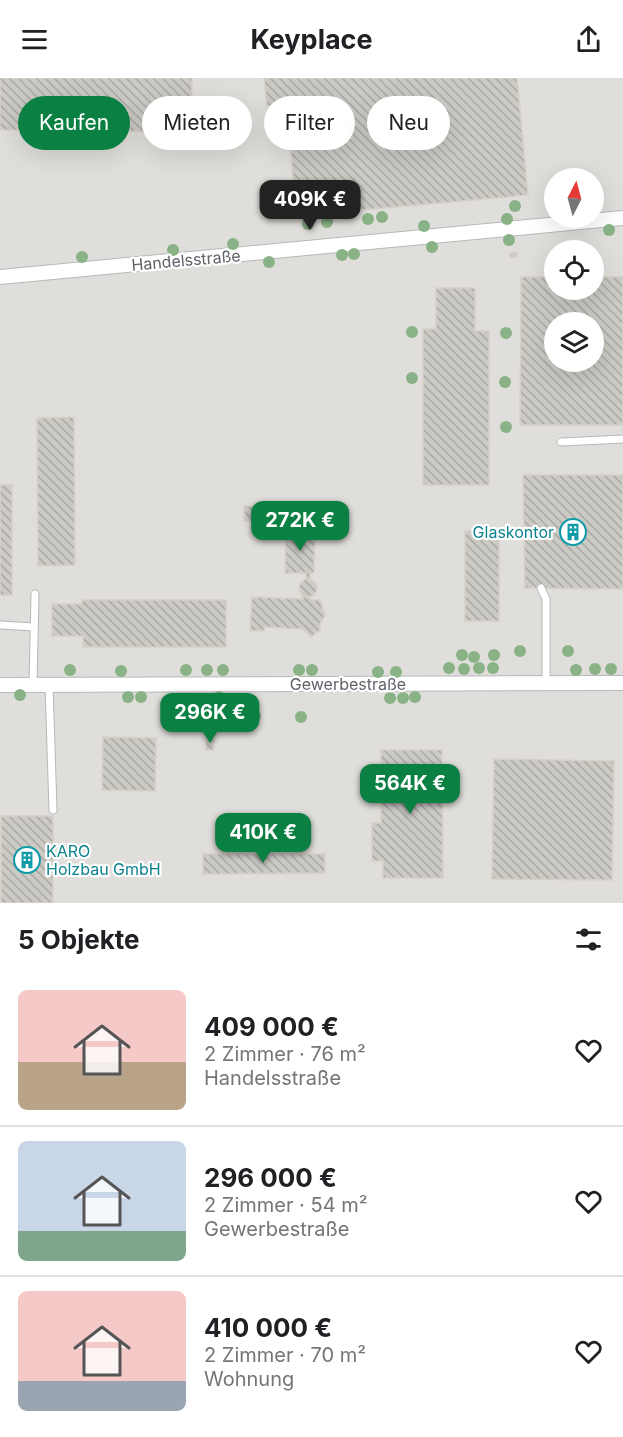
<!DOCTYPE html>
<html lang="de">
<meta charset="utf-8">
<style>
body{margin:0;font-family:Inter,sans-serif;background:#f6f6f6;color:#202124;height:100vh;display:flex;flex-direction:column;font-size:22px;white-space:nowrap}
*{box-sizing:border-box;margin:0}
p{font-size:20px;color:#757577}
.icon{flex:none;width:33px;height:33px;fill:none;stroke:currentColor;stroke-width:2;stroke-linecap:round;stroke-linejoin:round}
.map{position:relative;height:825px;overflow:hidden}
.sheet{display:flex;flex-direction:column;background:#fff;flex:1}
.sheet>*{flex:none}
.banner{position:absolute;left:18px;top:18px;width:588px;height:54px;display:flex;gap:12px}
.needle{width:39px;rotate:6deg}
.controls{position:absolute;left:544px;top:90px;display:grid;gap:12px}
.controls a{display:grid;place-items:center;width:60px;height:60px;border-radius:50%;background:#fff;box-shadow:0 6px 24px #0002;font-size:30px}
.price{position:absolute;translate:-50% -51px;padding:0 14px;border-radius:12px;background:#0b8043;color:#fff;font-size:20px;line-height:39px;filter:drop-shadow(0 2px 3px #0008)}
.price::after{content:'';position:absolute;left:50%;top:36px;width:18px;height:14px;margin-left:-9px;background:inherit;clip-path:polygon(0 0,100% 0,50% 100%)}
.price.on{background:#222;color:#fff}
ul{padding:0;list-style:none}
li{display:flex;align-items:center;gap:18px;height:150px;padding:0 18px}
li+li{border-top:2px solid #e0e0e0}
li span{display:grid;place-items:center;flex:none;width:168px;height:120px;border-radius:9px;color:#555}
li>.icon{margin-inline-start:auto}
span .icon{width:72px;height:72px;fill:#fffc;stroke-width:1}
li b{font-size:26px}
h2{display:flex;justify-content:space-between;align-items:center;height:72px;padding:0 18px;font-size:26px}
.chip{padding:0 21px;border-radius:27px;background:#fff;box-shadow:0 6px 24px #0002;font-size:21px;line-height:54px}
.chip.on{background:#0b8043;color:#fff}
header{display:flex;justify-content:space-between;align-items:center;height:78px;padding:0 18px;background:#fff;font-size:27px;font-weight:700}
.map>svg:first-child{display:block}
.industrial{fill:#e0deda;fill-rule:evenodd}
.building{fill:url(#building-back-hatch);stroke:#d6d1c6;stroke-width:1.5;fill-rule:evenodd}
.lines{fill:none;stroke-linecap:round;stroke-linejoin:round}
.lane-casing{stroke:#b5b8bc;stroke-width:9}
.street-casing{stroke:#b5b8bc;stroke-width:16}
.lane{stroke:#fff;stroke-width:7}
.street{stroke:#fff;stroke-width:14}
.tree{fill:#89b387}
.labels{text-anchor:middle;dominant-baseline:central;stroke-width:4.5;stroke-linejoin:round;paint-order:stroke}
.street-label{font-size:16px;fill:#5f6368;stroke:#fff}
.culture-label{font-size:16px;fill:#0d838f;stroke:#fff;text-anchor:end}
</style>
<header><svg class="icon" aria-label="menu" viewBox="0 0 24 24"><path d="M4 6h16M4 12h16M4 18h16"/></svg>Keyplace<svg class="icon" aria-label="share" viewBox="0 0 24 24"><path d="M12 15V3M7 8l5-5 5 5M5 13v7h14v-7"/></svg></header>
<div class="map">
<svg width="623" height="825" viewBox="0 0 623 825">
<defs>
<pattern id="building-back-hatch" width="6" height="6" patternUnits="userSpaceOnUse" patternTransform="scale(1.5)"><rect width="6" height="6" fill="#cccac5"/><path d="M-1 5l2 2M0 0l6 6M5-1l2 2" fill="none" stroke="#a9a8a4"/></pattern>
</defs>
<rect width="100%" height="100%" fill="#f1efe8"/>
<!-- industrial -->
<path class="industrial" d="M 0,0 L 623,0 L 623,825 L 0,825 ZM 555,100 L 594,100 L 594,140 L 555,140 ZM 555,172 L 594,172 L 594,212 L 555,212 ZM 555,244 L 594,244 L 594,284 L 555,284 Z"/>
<!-- building -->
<path class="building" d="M 0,0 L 192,0 L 191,54 L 0,52 Z
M 264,0 L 517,0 L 528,117 L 296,138 L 287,26 L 267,28 Z
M 517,174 L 517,179 L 510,179 L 510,175 Z
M 521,199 L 555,199 L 555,212 L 594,212 L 594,199 L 623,199 L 623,347 L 520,347 ZM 555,244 L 594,244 L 594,284 L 555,284 Z
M 436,210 L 475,210 L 475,253 L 489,253 L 489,407 L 423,407 L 423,251 L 436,251 Z
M 74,339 L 75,487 L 38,488 L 37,340 Z
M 523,397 L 623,397 L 623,511 L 525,510 Z
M 0,407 L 12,407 L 12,517 L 0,517 Z
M 244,428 L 266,428 L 266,444 L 244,443 Z
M 286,452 L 315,452 L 314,495 L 310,495 L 310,502 L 306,501 L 306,495 L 285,495 Z
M 465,453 L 499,453 L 499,543 L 465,543 Z
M299 510a9 9 0 1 1 18 0a9 9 0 1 1-18 0Z
M 303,518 L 310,519 L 311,522 L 320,522 L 325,537 L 320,546 L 320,552 L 311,559 L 303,551 L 264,549 L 264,553 L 250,553 L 252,519 L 303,521 Z
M 82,522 L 226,522 L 226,569 L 83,569 L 83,558 L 52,558 L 52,526 L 82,526 Z
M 103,659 L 156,660 L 155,713 L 102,712 Z
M 206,661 L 214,661 L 213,672 L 206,672 Z
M 381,672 L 442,672 L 443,800 L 383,800 L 383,783 L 372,783 L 372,745 L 381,745 Z
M 494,681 L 614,683 L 612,802 L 492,801 Z
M 1,738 L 53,738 L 53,825 L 1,825 Z
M 203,776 L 325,776 L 325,795 L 203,796 Z"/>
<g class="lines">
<defs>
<path id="lane" d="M 561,364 L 623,361
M 541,510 L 546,521 L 546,605
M 0,547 L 34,549
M 33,607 L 35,516
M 49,607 L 53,732"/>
<path id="street" d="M 0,199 L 623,140
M 0,607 L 623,605"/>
</defs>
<!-- lane casing -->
<use href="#lane" class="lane-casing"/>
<!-- street casing -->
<use href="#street" class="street-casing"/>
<!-- lane -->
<use href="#lane" class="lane"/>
<!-- street -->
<use href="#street" class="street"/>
</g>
<!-- trees -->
<g class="tree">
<circle cx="515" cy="128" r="6"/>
<circle cx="382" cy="139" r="6"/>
<circle cx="368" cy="141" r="6"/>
<circle cx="507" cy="141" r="6"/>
<circle cx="327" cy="144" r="6"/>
<circle cx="308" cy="146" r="6"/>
<circle cx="424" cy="148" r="6"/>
<circle cx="609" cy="152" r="6"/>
<circle cx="509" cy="162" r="6"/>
<circle cx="233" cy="166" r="6"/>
<circle cx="432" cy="169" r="6"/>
<circle cx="173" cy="172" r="6"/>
<circle cx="354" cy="176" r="6"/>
<circle cx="342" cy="177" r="6"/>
<circle cx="82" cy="179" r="6"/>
<circle cx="269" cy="184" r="6"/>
<circle cx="412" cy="254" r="6"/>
<circle cx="506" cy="255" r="6"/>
<circle cx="412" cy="300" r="6"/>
<circle cx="505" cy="304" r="6"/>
<circle cx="506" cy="349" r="6"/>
<circle cx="520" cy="573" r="6"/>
<circle cx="568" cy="573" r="6"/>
<circle cx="462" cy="577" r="6"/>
<circle cx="494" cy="577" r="6"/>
<circle cx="474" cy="579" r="6"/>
<circle cx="449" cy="590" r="6"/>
<circle cx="479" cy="590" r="6"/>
<circle cx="493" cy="590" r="6"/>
<circle cx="464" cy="591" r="6"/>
<circle cx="595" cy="591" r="6"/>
<circle cx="611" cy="591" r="6"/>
<circle cx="70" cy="592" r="6"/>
<circle cx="186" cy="592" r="6"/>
<circle cx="207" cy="592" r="6"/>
<circle cx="223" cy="592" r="6"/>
<circle cx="299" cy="592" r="6"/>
<circle cx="312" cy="592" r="6"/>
<circle cx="576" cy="592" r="6"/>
<circle cx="121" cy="593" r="6"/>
<circle cx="378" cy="594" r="6"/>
<circle cx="396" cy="594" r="6"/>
<circle cx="20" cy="617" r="6"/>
<circle cx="128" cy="619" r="6"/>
<circle cx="141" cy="619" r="6"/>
<circle cx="219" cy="619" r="6"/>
<circle cx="415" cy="619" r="6"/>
<circle cx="390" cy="620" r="6"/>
<circle cx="403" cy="620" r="6"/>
<circle cx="252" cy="623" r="6"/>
<circle cx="229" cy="638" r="6"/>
<circle cx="255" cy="638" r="6"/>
<circle cx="301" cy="639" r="6"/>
</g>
<!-- icons -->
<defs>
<symbol id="building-ring" viewBox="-11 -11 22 22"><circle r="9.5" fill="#fff" stroke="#0f9aa8" stroke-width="1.5"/><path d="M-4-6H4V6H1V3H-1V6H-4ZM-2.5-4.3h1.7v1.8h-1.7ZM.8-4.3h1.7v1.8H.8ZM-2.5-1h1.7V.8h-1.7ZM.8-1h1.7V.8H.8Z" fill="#0f9aa8"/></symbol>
</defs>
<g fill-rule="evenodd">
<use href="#building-ring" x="558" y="439" width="30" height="30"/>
<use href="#building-ring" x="12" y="767" width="30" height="30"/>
</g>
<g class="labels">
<!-- street labels -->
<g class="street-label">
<text transform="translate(186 182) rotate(-5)">Handelsstraße</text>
<text x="348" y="606">Gewerbestraße</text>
</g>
<!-- culture labels -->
<g class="culture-label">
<text x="554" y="454">Glaskontor</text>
<text x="46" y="773" text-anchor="start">KARO<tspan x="46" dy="18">Holzbau GmbH</tspan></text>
</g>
</g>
</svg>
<div class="controls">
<a><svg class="needle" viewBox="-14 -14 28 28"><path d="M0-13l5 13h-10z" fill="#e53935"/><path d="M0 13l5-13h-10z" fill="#757577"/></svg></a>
<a><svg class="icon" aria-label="locate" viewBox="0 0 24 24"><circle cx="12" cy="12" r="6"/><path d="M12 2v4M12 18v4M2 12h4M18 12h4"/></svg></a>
<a><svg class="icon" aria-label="layers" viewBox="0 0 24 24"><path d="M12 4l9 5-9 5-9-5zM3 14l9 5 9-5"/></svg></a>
</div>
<b class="price on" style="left:310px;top:153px">409K €</b>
<b class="price" style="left:300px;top:474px">272K €</b>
<b class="price" style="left:210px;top:666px">296K €</b>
<b class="price" style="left:410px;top:737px">564K €</b>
<b class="price" style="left:263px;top:786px">410K €</b>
<div class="banner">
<a class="chip on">Kaufen</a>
<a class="chip">Mieten</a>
<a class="chip">Filter</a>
<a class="chip">Neu</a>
</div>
</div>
<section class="sheet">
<h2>5 Objekte<svg class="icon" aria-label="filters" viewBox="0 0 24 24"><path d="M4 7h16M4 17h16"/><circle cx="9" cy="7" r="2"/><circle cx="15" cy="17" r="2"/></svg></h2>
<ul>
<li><span style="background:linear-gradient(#f6c9c9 60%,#b9a48a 0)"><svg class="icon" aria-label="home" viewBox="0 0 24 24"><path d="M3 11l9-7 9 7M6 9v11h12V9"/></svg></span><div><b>409 000 €</b><p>2 Zimmer · 76 m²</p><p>Handelsstraße</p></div><svg class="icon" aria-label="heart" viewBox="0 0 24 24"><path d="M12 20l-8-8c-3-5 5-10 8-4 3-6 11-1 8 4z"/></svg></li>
<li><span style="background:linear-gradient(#c9d6e8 75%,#7fa58c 0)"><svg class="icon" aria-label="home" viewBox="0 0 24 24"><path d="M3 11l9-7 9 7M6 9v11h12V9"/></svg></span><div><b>296 000 €</b><p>2 Zimmer · 54 m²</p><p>Gewerbestraße</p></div><svg class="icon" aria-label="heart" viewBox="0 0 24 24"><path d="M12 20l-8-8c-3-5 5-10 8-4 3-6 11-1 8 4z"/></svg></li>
<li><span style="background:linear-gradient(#f6c9c9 75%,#9aa5b1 0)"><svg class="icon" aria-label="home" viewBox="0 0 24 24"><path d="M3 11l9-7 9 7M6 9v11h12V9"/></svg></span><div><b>410 000 €</b><p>2 Zimmer · 70 m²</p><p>Wohnung</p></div><svg class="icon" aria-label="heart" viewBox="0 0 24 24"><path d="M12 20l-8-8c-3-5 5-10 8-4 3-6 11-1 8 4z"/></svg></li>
</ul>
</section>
